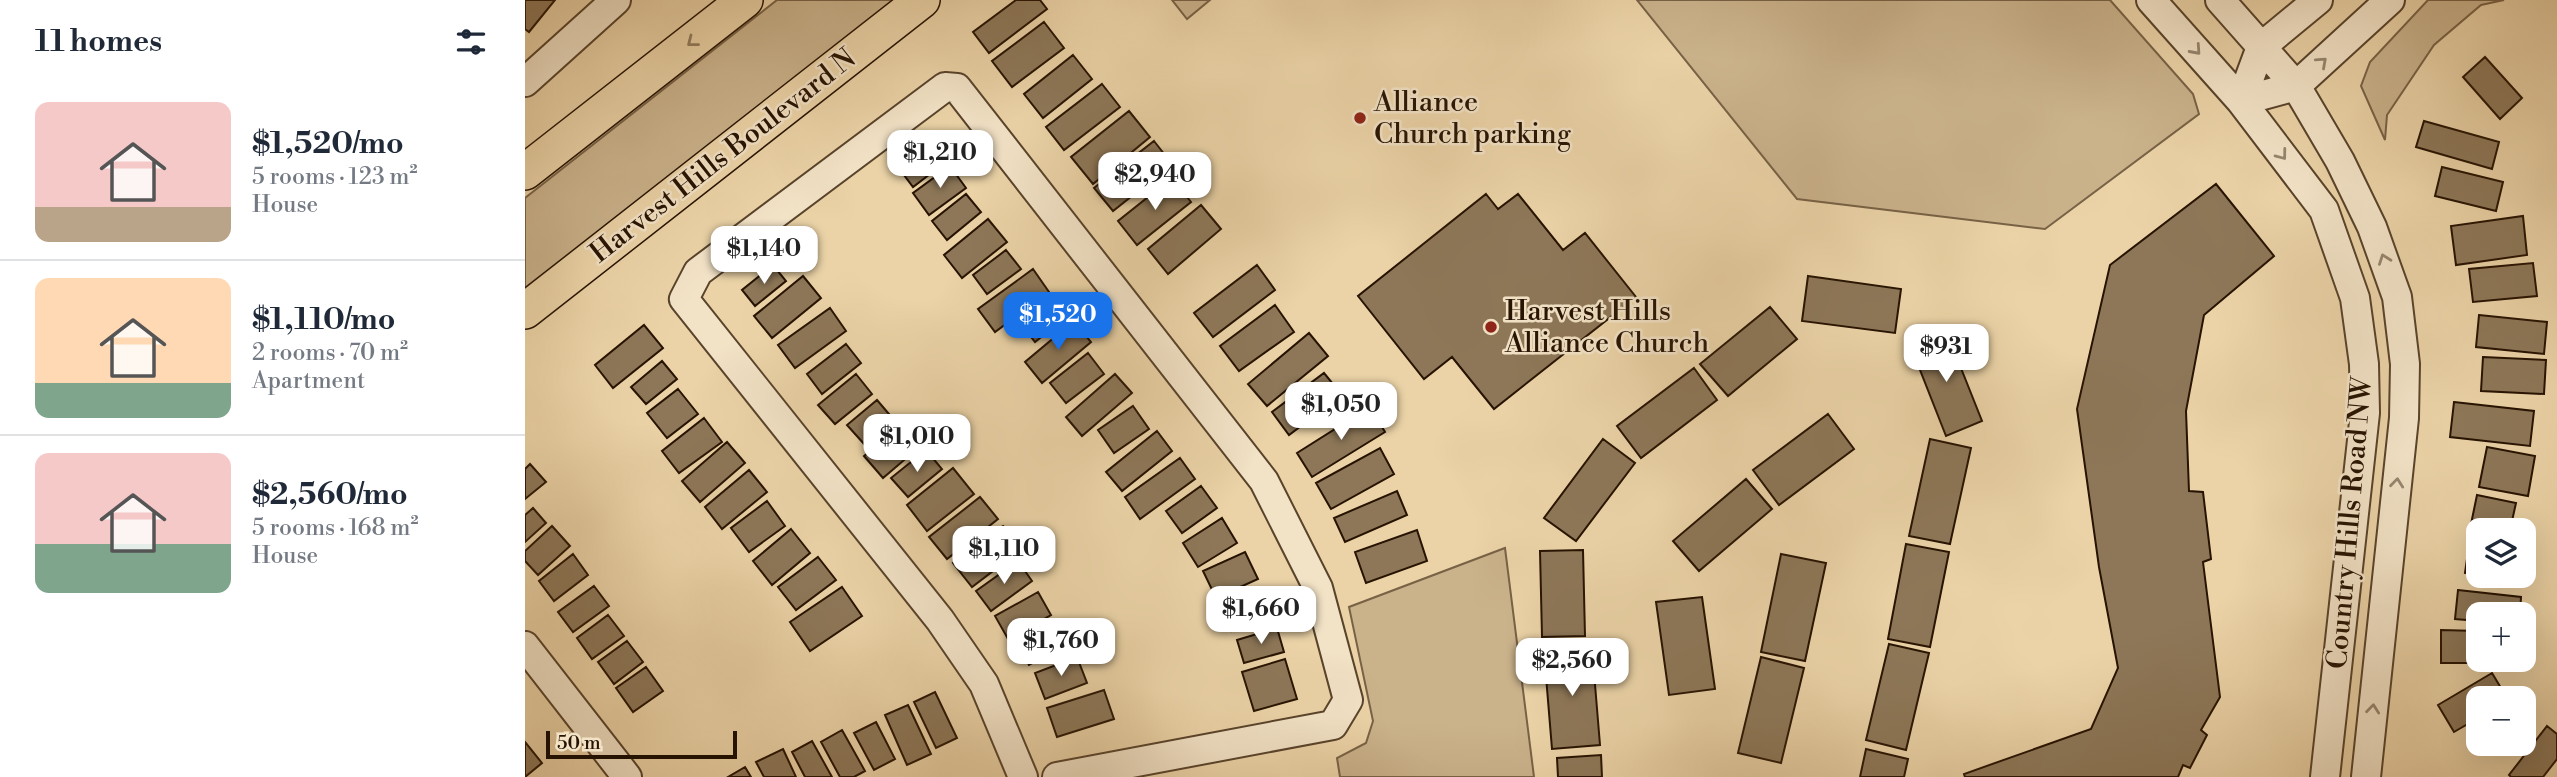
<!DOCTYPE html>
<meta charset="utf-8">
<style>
body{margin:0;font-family:"Libre Bodoni",serif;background:#f6f6f7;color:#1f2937;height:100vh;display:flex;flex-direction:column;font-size:26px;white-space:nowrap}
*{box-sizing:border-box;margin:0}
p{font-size:23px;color:#747a83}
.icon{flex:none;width:38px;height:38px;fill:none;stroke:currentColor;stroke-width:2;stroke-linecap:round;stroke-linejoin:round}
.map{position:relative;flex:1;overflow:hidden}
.sheet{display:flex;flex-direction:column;background:#fff;width:525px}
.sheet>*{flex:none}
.fabs{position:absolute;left:1941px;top:518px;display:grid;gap:14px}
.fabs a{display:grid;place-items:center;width:70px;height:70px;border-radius:14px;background:#fff;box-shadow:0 7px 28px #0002;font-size:35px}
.scale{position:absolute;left:21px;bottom:18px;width:191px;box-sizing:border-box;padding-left:7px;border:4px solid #271302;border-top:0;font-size:19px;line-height:24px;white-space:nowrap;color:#271302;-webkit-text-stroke:5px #f2e2c6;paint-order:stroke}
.price{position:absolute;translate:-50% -60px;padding:0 16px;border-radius:14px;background:#fff;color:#222;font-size:23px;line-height:46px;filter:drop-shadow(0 2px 4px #0008)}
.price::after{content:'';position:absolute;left:50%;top:42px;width:21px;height:16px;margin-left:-10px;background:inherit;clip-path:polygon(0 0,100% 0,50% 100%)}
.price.selected{background:#1a73e8;color:#fff}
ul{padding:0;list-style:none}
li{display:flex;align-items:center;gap:21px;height:175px;padding:0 35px}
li+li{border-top:2px solid #e0e1e3}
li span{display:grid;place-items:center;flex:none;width:196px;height:140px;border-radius:14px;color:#555}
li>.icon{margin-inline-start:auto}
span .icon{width:84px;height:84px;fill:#fffc;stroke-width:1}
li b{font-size:30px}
h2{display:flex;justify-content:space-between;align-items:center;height:84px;padding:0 35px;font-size:30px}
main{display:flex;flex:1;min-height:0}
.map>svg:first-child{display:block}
.green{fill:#cab28b;stroke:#786246;stroke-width:2}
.building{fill:#8d7758;stroke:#271302;stroke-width:2}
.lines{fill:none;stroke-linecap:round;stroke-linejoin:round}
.minor-casing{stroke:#58432b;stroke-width:32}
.major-casing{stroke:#271302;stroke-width:38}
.minor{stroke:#f2e2c6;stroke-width:28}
.major{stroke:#ebd3a7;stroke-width:35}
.oneway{stroke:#937d5d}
.oneway2{stroke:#97856e}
.poi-dot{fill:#8f2418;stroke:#f2e2c6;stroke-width:2.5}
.labels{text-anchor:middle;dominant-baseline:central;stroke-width:5;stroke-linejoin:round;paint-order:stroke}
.poi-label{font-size:28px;fill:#271302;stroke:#f2e2c6;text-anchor:start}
.street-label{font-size:28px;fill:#271302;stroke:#f2e2c6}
</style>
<main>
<section class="sheet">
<h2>11 homes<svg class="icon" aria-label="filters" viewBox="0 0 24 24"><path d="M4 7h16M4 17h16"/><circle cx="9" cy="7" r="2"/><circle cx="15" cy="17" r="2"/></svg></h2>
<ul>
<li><span style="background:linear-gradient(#f6c9c9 75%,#b9a48a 0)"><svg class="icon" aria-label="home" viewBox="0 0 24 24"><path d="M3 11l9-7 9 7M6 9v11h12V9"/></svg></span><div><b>$1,520/mo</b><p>5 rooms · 123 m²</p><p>House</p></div></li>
<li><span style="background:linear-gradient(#ffd9b3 75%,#7fa58c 0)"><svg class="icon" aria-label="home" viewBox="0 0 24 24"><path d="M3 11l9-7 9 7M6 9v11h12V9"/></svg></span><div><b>$1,110/mo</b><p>2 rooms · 70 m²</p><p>Apartment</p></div></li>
<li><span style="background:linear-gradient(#f6c9c9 65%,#7fa58c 0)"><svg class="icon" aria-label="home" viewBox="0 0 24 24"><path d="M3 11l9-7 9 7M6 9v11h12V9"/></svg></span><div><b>$2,560/mo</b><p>5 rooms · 168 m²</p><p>House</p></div></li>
</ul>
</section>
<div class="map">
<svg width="2032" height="777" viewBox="0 0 2032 777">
<rect width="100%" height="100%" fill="#ebd3a7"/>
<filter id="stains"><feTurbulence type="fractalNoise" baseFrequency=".00286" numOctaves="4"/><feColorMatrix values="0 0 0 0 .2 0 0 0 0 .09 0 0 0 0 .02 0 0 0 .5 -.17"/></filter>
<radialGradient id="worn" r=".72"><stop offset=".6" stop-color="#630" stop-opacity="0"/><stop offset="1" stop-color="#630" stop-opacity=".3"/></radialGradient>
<!-- green -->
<path class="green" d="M 252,0 L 379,0 L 0,292 L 0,198 Z
M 647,0 L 685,0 L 662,19 Z
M 1112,0 L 1585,0 L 1668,94 L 1674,114 L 1520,229 L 1272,199 Z
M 1903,0 L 1979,0 L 1956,5 L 1909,45 L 1862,115 L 1860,140 L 1836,86 L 1845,62 Z
M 980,548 L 1009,777 L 815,777 L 812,758 L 841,743 L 848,721 L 824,607 Z"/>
<!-- building -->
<path class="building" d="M 0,0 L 30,0 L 4,32 L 0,29 Z
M 491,0 L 515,0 L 522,9 L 464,53 L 448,32 Z
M 519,22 L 539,48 L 487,87 L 467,61 Z
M 548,55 L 567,79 L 518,118 L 499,94 Z
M 1960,57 L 1997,98 L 1975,119 L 1938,77 Z
M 577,84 L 595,107 L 539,150 L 521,127 Z
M 604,111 L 625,137 L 568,184 L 546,157 Z
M 1899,121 L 1974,142 L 1967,169 L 1891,147 Z
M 404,137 L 422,161 L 388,187 L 370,163 Z
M 629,141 L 647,164 L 588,211 L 569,188 Z
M 425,166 L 441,188 L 404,215 L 388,193 Z
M 1917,167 L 1978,182 L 1971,211 L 1910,196 Z
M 647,178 L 666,202 L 612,245 L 593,221 Z
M 1691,184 L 1749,256 L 1679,315 L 1661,411 L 1664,491 L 1678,492 L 1686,559 L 1678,562 L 1695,697 L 1676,730 L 1682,735 L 1665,768 L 1658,765 L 1653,777 L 1440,777 L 1439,774 L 1566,729 L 1593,668 L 1574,567 L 1552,409 L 1585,265 Z
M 441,194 L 456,212 L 422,240 L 407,221 Z
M 961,194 L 973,209 L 993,194 L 1038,250 L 1060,233 L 1111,297 L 969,409 L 927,357 L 899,379 L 833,296 Z
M 676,205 L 696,229 L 643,274 L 623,249 Z
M 1998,216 L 2002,255 L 1931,265 L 1926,226 Z
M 463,219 L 482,242 L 437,278 L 419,255 Z
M 481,250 L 496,269 L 462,294 L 448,275 Z
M 2008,263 L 2012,296 L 1948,302 L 1944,269 Z
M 248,265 L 261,281 L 230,306 L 217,290 Z
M 732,265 L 750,290 L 688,337 L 669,313 Z
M 508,269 L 524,292 L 470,332 L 453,309 Z
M 278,276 L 296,298 L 247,338 L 229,316 Z
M 1283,276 L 1376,289 L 1370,333 L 1277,321 Z
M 525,301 L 539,319 L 510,342 L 496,324 Z
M 750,305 L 769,332 L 714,371 L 695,346 Z
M 1245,307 L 1272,339 L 1203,396 L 1175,364 Z
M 305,308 L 321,331 L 270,368 L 253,345 Z
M 1954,315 L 2022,322 L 2019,354 L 1951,347 Z
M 549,321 L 566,342 L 517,383 L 500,362 Z
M 119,325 L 138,348 L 88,388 L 70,365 Z
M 784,333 L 803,356 L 742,406 L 723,384 Z
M 1422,333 L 1457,421 L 1421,436 L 1386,347 Z
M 321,344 L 336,363 L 297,394 L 282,374 Z
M 563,353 L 579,374 L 541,403 L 525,383 Z
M 1958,357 L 2021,360 L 2019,394 L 1956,391 Z
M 137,361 L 152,379 L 121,404 L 106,387 Z
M 1169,368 L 1192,400 L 1116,458 L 1092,426 Z
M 799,373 L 817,395 L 764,435 L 747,412 Z
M 331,374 L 347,394 L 310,424 L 293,405 Z
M 590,374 L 607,393 L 557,436 L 541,417 Z
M 153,389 L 173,414 L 142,438 L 122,413 Z
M 352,400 L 369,420 L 340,445 L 322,425 Z
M 1929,402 L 2009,411 L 2005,446 L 1925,437 Z
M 608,406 L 624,429 L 589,453 L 573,430 Z
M 845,407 L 860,432 L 787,477 L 772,453 Z
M 1303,414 L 1329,449 L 1254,505 L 1228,470 Z
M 179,418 L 197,442 L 154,473 L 137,451 Z
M 373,427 L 392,449 L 358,478 L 339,456 Z
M 632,431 L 647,451 L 597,491 L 581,472 Z
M 1078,439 L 1110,463 L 1051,541 L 1019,518 Z
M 1405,439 L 1446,448 L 1425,544 L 1384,536 Z
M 202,442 L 220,463 L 175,502 L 157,481 Z
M 1962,447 L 2010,456 L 2003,496 L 1954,487 Z
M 855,448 L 869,474 L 806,509 L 791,483 Z
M 401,450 L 417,469 L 383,497 L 366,478 Z
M 655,458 L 670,479 L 615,519 L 600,497 Z
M 5,464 L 21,482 L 0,499 L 0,469 Z
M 428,468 L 449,494 L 402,531 L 382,505 Z
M 224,470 L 242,492 L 197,529 L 180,507 Z
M 1221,479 L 1247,509 L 1174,571 L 1148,541 Z
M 676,486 L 692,508 L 657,533 L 641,511 Z
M 872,491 L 882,515 L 820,542 L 809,518 Z
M 1952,495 L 1991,503 L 1985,530 L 1946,524 Z
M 455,497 L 473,519 L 422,559 L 404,537 Z
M 242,501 L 260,526 L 224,552 L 206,528 Z
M 8,508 L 21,523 L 0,542 L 0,515 Z
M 697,518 L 712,543 L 673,567 L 658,543 Z
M 27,526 L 45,546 L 13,575 L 0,561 L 0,551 Z
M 478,526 L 497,549 L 447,587 L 428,563 Z
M 266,529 L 285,553 L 247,585 L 228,561 Z
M 892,530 L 902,561 L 841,583 L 830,552 Z
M 1945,538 L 1953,539 L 1953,575 L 1940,573 Z
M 1381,544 L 1424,552 L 1405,647 L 1363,639 Z
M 1998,546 L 2003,546 L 1998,581 L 1962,576 L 1998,576 Z
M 1058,550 L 1060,636 L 1017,637 L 1015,551 Z
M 720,552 L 733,579 L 691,598 L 678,571 Z
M 48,554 L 63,575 L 29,601 L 14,581 Z
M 1256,554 L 1301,563 L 1280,661 L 1236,652 Z
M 293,557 L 311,580 L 271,610 L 253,587 Z
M 493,561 L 507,581 L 466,611 L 451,591 Z
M 69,586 L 84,606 L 48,632 L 33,612 Z
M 317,587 L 337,616 L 285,651 L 265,622 Z
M 736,588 L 746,617 L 707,631 L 697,603 Z
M 1933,590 L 1996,597 L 1995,614 L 1953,614 L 1953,621 L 1930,619 Z
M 513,592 L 526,615 L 483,639 L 470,616 Z
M 1177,597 L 1190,689 L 1144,695 L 1131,602 Z
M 83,615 L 99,636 L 67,659 L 52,638 Z
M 526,622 L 539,645 L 504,665 L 491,642 Z
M 752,628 L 759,652 L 719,663 L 712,640 Z
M 1916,630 L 1953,631 L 1953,660 L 1972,660 L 1972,663 L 1916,663 Z
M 102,641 L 118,662 L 89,684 L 73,662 Z
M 1364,644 L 1404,653 L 1381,750 L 1341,740 Z
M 1067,648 L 1075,745 L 1027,749 L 1019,652 Z
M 552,657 L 562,683 L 520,699 L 510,673 Z
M 1236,657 L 1279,668 L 1256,763 L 1213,753 Z
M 760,659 L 772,699 L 729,711 L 717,672 Z
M 121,667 L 138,691 L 108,712 L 91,688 Z
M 1967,673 L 1982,698 L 1953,698 L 1953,718 L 1929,732 L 1913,705 Z
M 579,690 L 589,719 L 532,737 L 522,708 Z
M 410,692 L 432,738 L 411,748 L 389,702 Z
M 383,705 L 406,754 L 382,765 L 360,715 Z
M 351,722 L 370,759 L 349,770 L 329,733 Z
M 2022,726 L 2032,734 L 2032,759 L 2018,777 L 1986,777 L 1984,775 Z
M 317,730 L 340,771 L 329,777 L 315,777 L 296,742 Z
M 287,741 L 307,777 L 280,777 L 267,752 Z
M 0,742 L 17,763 L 0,777 Z
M 258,749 L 271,777 L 239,777 L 231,762 Z
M 1341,749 L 1383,759 L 1379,777 L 1335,777 Z
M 1076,755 L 1077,777 L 1033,777 L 1032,758 Z
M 220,767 L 226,777 L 203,777 Z"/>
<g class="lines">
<defs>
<path id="minor" d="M 1626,0 L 1716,101 L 1799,210 L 1830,298 L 1839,364 L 1840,413 L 1800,777
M 1695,0 L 1771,86 L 1815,161 L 1847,227 L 1872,297 L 1880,364 L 1879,418 L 1841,777
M 0,82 L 91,0
M 1716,101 L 1771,86 L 1865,0
M 1716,101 L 1736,47 L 1793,0
M 0,646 L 102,777
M 498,777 L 459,684 L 415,620 L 159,299 L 173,272 L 420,87 L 432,88 L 739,481 L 793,588 L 823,700 L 808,725 L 532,777"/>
<path id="major" d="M 0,172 L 220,0
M 0,311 L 397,0"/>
</defs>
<!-- minor casing -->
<use href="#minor" class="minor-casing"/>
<!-- major casing -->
<use href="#major" class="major-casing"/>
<!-- minor -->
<use href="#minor" class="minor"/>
<!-- major -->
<use href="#major" class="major"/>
</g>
<!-- one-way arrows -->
<defs><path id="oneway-chevron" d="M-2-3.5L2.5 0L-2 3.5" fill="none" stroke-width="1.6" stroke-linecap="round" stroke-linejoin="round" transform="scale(1.75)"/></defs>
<use class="oneway" href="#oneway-chevron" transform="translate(167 42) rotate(142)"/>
<g class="oneway2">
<use href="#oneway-chevron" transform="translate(1671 50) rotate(48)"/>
<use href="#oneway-chevron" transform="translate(1797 62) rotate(-42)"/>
<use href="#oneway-chevron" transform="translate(1757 155) rotate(53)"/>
<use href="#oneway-chevron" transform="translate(1859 259) rotate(-110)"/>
<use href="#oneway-chevron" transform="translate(1872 483) rotate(-84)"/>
<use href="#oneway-chevron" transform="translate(1848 709) rotate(-84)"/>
</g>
<!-- markers -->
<g class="poi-dot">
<circle cx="835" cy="118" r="7"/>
<circle cx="966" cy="327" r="7"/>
</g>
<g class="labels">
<!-- poi labels -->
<g class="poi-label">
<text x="849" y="102">Alliance<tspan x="849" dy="32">Church parking</tspan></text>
<text x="980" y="311">Harvest Hills<tspan x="980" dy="32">Alliance Church</tspan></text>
</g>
<!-- street labels -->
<g class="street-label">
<text transform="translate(198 156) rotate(-38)">Harvest Hills Boulevard N</text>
<text transform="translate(1825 523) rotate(-85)">Country Hills Road NW</text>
</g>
</g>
<rect width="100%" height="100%" filter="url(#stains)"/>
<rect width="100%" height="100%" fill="url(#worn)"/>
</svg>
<div class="fabs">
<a><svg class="icon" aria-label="layers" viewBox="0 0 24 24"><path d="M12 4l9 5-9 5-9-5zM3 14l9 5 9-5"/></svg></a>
<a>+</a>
<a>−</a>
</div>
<div class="scale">50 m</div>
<b class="price" style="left:415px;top:190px">$1,210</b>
<b class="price" style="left:630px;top:212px">$2,940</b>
<b class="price" style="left:239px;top:286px">$1,140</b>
<b class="price selected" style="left:533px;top:352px">$1,520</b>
<b class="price" style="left:1421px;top:384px">$931</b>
<b class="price" style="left:816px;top:442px">$1,050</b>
<b class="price" style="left:392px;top:474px">$1,010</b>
<b class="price" style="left:479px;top:586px">$1,110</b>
<b class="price" style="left:736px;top:646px">$1,660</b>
<b class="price" style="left:536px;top:678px">$1,760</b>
<b class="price" style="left:1047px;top:698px">$2,560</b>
</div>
</main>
